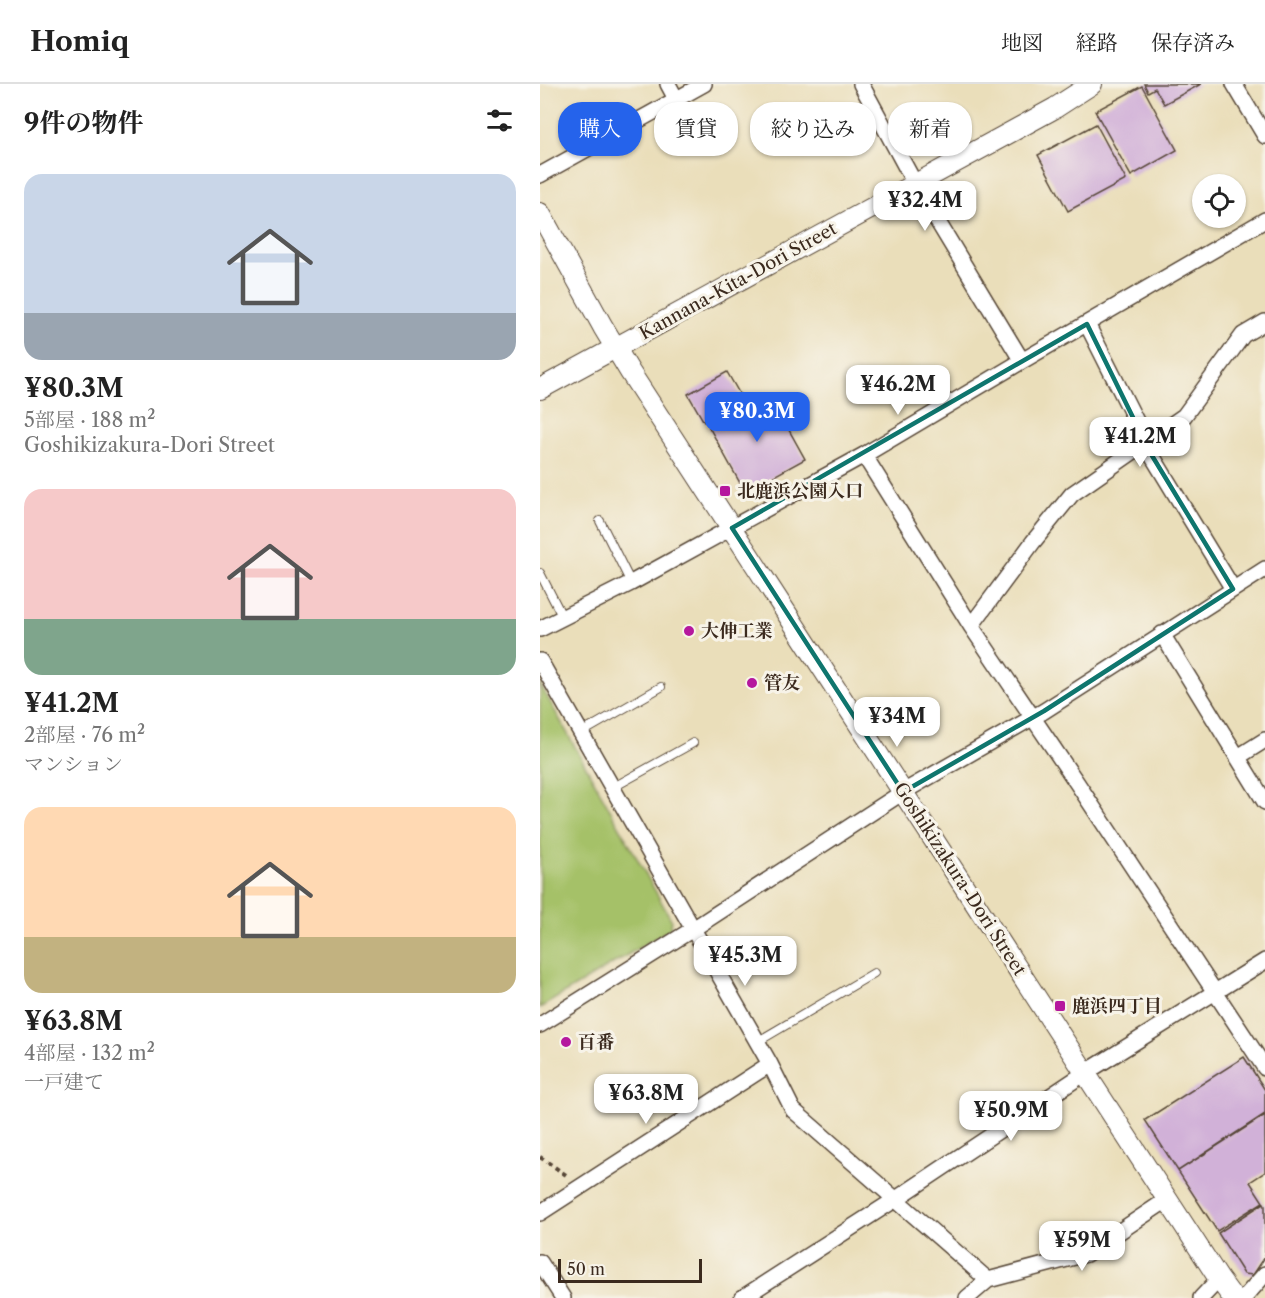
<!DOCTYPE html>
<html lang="ja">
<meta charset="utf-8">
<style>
body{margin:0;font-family:"Libre Caslon Text","Noto Serif JP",serif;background:#f2f2f2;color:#222;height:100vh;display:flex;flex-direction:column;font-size:22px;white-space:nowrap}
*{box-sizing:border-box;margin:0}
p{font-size:20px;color:#767676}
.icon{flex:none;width:33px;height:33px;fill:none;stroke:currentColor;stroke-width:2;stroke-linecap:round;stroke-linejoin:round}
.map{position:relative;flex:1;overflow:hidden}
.details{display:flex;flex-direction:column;background:#fff;width:540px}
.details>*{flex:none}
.guide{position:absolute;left:18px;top:18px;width:570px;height:54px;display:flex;gap:12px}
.buttons{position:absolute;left:652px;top:90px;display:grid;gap:12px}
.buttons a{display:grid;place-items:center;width:54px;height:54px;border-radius:50%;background:#fff;box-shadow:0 2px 4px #0004;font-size:30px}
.scale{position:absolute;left:18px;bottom:15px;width:144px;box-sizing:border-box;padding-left:6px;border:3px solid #3b2a1e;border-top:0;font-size:16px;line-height:21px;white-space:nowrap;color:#3b2a1e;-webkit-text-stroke:4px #f7f3e8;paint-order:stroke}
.price{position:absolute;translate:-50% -51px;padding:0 14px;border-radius:12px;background:#fff;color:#222;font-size:20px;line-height:39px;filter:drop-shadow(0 2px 3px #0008)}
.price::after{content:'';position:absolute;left:50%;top:36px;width:18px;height:14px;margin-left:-9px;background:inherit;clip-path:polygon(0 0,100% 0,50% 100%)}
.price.current{background:#2563eb;color:#fff}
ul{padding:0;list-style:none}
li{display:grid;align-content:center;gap:12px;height:318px;padding:0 24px}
li span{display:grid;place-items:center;height:186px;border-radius:18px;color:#555}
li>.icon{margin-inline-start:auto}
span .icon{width:108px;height:108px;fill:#fffc;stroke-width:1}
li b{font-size:26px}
h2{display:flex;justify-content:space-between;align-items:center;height:72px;padding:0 24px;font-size:26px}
.tag{padding:0 21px;border-radius:24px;background:#fff;box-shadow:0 2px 4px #0004;font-size:21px;line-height:54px}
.tag.current{background:#2563eb;color:#fff}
header{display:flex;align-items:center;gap:36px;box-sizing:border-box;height:84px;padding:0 30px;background:#fff;border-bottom:2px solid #e0e0e0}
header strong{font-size:28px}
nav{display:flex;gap:33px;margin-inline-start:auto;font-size:21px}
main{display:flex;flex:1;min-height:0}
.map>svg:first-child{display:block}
.green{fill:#a5c168;stroke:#707643;stroke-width:1.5}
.building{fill:#d1b1d8}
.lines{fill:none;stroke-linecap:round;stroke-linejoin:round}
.service-casing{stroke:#554535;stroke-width:10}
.minor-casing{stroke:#554535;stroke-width:18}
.tertiary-casing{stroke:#554535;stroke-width:22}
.path{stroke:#554535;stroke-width:4;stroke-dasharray:4.5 4.5;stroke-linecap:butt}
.service{stroke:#fff;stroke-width:8}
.minor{stroke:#fff;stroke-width:15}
.tertiary{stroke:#fff;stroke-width:20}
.marked{fill:none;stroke:#0f766e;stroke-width:4.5;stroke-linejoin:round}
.poi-dot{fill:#b5179e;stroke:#f7f3e8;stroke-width:2}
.labels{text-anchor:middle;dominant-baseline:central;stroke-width:6;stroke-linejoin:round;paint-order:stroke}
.street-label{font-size:18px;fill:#3b2a1e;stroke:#f7f3e8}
.poi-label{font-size:18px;font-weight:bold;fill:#3b2a1e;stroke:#f7f3e8;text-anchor:start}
</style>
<header>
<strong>Homiq</strong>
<nav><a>地図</a><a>経路</a><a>保存済み</a></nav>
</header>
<main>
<section class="details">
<h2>9件の物件<svg class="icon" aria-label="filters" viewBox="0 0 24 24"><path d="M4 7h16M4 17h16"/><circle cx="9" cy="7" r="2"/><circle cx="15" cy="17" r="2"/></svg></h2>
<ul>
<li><span style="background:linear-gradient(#c9d6e8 75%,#9aa5b1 0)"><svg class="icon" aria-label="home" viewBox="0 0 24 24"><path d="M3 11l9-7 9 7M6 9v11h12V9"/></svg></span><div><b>¥80.3M</b><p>5部屋 · 188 m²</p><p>Goshikizakura-Dori Street</p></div></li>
<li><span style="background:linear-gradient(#f6c9c9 70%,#7fa58c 0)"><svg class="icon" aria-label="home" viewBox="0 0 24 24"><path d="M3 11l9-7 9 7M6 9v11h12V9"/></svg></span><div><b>¥41.2M</b><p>2部屋 · 76 m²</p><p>マンション</p></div></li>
<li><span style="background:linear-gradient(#ffd9b3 70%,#c2b280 0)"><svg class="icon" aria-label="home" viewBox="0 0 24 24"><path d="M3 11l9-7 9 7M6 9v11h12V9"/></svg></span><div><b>¥63.8M</b><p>4部屋 · 132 m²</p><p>一戸建て</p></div></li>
</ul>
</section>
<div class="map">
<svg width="725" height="1214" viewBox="0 0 725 1214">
<rect width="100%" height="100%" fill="#f7f3e8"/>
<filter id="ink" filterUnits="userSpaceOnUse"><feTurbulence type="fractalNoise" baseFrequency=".0167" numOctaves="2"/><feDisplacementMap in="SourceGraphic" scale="12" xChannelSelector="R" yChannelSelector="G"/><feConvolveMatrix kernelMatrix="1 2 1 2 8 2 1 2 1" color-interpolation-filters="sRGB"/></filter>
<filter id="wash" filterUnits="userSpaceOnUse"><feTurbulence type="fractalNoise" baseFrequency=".008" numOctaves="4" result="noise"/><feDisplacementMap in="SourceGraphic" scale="24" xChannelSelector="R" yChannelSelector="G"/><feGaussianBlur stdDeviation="1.35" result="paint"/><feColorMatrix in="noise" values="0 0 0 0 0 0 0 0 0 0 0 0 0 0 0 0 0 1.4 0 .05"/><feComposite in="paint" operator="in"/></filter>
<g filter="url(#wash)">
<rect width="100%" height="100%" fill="#eadeba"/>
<!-- green -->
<path class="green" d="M 0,600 L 132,837 L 130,845 L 0,924 Z"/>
<g id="blocks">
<!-- building -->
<path class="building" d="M 604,0 L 661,0 L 624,20 L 615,4 L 608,8 Z
M 602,2 L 637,66 L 591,92 L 555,27 Z
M 556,40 L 586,96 L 528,127 L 498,71 Z
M 187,288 L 203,316 L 164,338 L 148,310 Z
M 229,310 L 265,375 L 205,408 L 169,343 Z
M 704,973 L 725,1006 L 725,1030 L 638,1087 L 605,1036 Z
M 725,1031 L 725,1088 L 710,1098 L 723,1118 L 677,1147 L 638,1087 Z
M 724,1119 L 725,1121 L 725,1173 L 713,1191 L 704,1190 L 678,1149 Z"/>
</g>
</g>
<g filter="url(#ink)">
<use href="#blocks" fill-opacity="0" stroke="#554535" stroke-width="1.5"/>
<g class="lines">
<defs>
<path id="service" d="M 60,437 L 91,499
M 0,489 L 23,534
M 41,649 L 121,603
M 72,704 L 153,659
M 217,958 L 334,889"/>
<path id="minor" d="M 128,0 L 136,15
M 321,0 L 375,100 L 482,277
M 694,0 L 725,52
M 0,91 L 164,0
M 547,240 L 607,359 L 611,370 L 693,505
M 324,371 L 431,542 L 537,699 L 725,984
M 431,542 L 493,458 L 532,410 L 644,332 L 703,251 L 725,238
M 0,545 L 91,499 L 324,371 L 482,277 L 725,136
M 622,550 L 725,718
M 0,577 L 230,980 L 253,1026 L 448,1196
M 698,673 L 725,656
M 0,941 L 153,845 L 363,708 L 504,627 L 725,485
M 0,1129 L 230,980
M 0,1178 L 23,1214
M 202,1214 L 356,1115 L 545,989 L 725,877
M 427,1214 L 448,1196 L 546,1170 L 628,1115
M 661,1214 L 679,1195
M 704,1214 L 725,1190"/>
<path id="tertiary" d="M 0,129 L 63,243 L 90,288 L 679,1195 L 693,1214
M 0,305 L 515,24 L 552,0"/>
</defs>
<!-- service casing -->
<use href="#service" class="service-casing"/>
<!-- minor casing -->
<use href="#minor" class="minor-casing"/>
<!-- tertiary casing -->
<use href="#tertiary" class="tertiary-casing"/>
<!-- path -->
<path class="path" d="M 0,1073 L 29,1093"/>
<!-- service -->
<use href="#service" class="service"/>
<!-- minor -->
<use href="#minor" class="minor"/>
<!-- tertiary -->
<use href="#tertiary" class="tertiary"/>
</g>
</g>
<!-- marked area -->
<path class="marked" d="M 547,240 L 611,370 L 693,505 L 504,627 L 363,708 L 192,444 Z"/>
<!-- markers -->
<g class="poi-dot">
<rect x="179" y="401" width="12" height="12" rx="3"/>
<circle cx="149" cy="547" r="6"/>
<circle cx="212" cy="599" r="6"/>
<rect x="514" y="916" width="12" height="12" rx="3"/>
<circle cx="26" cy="958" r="6"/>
</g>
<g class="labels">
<!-- street labels -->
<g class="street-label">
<text transform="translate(198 197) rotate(-29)">Kannana-Kita-Dori Street</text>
<text transform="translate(420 795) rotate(57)">Goshikizakura-Dori Street</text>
</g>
<!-- poi labels -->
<g class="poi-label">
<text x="197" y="407">北鹿浜公園入口</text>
<text x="161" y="547">大伸工業</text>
<text x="224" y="599">管友</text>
<text x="532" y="922">鹿浜四丁目</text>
<text x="38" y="958">百番</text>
</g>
</g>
</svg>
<div class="buttons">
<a><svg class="icon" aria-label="locate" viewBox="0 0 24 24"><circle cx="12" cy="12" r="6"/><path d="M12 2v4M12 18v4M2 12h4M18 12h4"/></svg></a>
</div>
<div class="scale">50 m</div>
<b class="price" style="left:385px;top:148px">¥32.4M</b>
<b class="price" style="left:358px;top:332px">¥46.2M</b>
<b class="price current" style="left:217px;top:359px">¥80.3M</b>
<b class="price" style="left:600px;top:384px">¥41.2M</b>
<b class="price" style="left:357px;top:664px">¥34M</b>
<b class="price" style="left:205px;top:903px">¥45.3M</b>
<b class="price" style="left:106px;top:1041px">¥63.8M</b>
<b class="price" style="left:471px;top:1058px">¥50.9M</b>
<b class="price" style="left:542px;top:1188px">¥59M</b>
<div class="guide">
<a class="tag current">購入</a>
<a class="tag">賃貸</a>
<a class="tag">絞り込み</a>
<a class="tag">新着</a>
</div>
</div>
</main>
